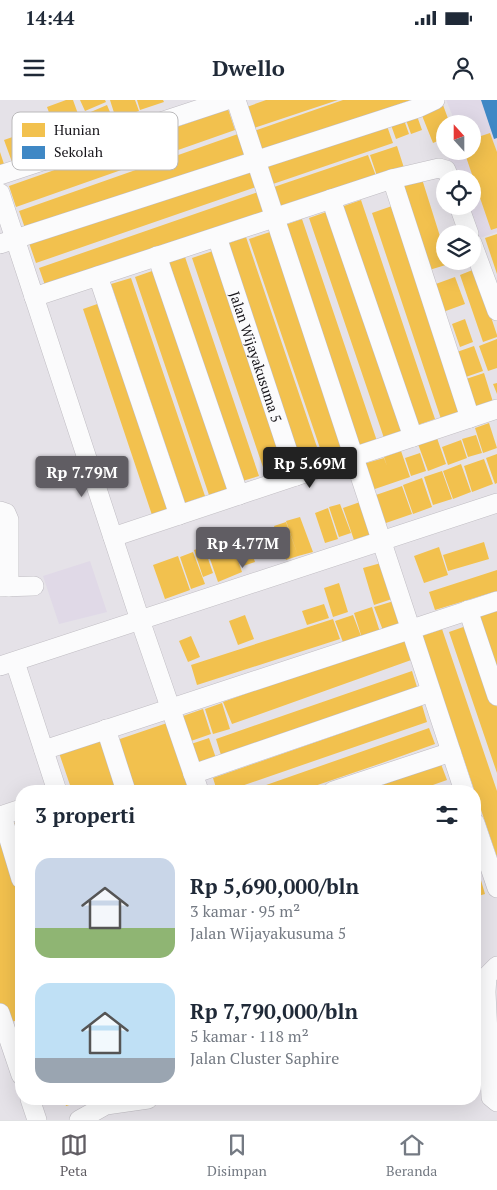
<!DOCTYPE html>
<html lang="id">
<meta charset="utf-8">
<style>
body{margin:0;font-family:"PT Serif",serif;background:#f2f2f3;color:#1f2937;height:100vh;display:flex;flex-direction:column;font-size:19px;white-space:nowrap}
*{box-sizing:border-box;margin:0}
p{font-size:16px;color:#747a83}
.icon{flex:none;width:28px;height:28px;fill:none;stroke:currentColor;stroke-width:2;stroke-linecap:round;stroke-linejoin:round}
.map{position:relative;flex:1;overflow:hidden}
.side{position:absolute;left:15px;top:685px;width:466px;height:320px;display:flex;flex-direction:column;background:#fff;border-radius:20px;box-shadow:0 5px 20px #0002}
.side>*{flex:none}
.needle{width:32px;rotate:339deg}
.controls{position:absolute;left:436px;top:15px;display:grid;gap:10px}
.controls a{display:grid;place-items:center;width:45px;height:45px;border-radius:50%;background:#fff;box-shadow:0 5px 20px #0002;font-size:25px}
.price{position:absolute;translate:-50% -42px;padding:0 11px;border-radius:5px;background:#605d63;color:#fff;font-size:16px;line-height:32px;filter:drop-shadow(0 1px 2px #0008)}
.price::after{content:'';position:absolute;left:50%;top:30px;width:15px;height:11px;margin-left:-8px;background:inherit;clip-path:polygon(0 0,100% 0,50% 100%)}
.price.selected{background:#222;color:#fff}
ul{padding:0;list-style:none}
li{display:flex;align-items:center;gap:15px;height:125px;padding:0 20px}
li span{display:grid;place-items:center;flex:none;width:140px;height:100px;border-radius:15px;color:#555}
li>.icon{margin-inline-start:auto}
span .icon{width:60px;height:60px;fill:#fffc;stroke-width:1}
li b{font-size:21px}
h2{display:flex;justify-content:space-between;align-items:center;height:60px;padding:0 20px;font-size:21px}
.status{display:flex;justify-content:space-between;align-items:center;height:35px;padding:0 25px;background:#fff;direction:ltr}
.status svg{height:14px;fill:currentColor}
header{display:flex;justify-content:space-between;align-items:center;height:65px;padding:0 20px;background:#fff;font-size:22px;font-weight:700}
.dock{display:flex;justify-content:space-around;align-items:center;height:70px;border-top:1px solid #e0e1e3;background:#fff;font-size:14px;color:#747a83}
.dock a{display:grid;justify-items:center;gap:2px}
.dock .selected{color:#605d63}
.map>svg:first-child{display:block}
.built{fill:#e0d9e7}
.homes{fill:#f2c14e}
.schools{fill:#3f88c5}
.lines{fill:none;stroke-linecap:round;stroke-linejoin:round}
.minor-casing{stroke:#bfbcc2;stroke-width:20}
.minor{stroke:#fbfbfc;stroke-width:19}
.labels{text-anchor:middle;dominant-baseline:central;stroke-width:5;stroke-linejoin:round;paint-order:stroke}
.street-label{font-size:14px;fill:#18161b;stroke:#fff}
.key{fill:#fff;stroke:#bab9bb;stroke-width:1}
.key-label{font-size:14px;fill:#18161b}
</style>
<div class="status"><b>14:44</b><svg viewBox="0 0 49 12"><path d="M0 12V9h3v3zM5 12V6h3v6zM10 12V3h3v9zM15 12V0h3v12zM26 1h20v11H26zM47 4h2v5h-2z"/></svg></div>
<header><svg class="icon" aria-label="menu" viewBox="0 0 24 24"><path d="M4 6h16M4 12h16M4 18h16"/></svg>Dwello<svg class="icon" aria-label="person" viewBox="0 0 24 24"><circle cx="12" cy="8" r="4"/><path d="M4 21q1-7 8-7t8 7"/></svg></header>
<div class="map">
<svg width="497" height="1020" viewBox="0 0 497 1020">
<rect width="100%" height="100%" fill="#e5e2e8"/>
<!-- built -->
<path class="built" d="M 446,0 L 497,0 L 497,132 L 477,139 L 466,106 L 472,106 L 472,79 L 456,79 L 446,51 L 472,51 L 472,24 L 456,24 Z
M 90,461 L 107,512 L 59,524 L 43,476 Z"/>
<!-- homes -->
<path class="homes" d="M 66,0 L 73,0 L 87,39 L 62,48 L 47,7 Z
M 80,0 L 105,0 L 106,2 L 85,11 Z
M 110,0 L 135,0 L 139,11 L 116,19 Z
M 137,0 L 163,0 L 164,2 L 140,10 Z
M 266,0 L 338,0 L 251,29 L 244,8 Z
M 343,0 L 411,0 L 258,53 L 251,32 Z
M 107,5 L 115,24 L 93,33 L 86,14 Z
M 443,5 L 450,24 L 445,24 L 445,38 L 433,43 L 421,13 Z
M 228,9 L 235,30 L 16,107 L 9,86 Z
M 417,16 L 422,30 L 411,34 L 406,20 Z
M 404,20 L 409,34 L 396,39 L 391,25 Z
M 386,23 L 393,43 L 270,85 L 264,65 Z
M 24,33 L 32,55 L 12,62 L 4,40 Z
M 490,33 L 497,52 L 497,128 L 491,130 L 464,51 L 472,51 L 472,39 Z
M 238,34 L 245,54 L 26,131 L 19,111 Z
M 397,46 L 405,71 L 378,79 L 370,55 Z
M 0,52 L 4,64 L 0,65 Z
M 368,55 L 376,76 L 279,111 L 271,88 Z
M 249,66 L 256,87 L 36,163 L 29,143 Z
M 422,79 L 444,149 L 435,152 L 445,149 L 445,161 L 449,161 L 449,164 L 426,171 L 400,86 Z
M 258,92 L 265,112 L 46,188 L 39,168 Z
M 361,100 L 435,319 L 415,326 L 341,107 Z
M 392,106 L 461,312 L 441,319 L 372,113 Z
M 329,111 L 405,334 L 385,341 L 309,118 Z
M 302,119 L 378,344 L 358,351 L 282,126 Z
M 270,132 L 344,351 L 323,357 L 249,139 Z
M 497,134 L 497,174 L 485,138 Z
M 246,137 L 320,356 L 300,362 L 226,144 Z
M 213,151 L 287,369 L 266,376 L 192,158 Z
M 185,157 L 259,376 L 239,382 L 165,164 Z
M 475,169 L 497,235 L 497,237 L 483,242 L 460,175 Z
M 155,170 L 230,388 L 209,395 L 135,177 Z
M 455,177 L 465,204 L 443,212 L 433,185 Z
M 131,178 L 205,396 L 185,403 L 111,184 Z
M 103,202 L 172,408 L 152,415 L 83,209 Z
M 465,219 L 473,242 L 460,247 L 452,224 Z
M 497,239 L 497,268 L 488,271 L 479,246 Z
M 474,246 L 483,271 L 463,278 L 454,253 Z
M 484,273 L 493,302 L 472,308 L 463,280 Z
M 497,283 L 497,294 L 493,284 Z
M 489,323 L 497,348 L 483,353 L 475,328 Z
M 476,335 L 482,353 L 468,357 L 462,339 Z
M 437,338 L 446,364 L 428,371 L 418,344 Z
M 461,340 L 467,358 L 448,365 L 442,347 Z
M 401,351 L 410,377 L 372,390 L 363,364 L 384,358 L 387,366 L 384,357 Z
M 420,353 L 426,371 L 411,376 L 405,358 Z
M 497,354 L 497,383 L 495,384 L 486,358 Z
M 484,359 L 493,384 L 472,392 L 464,366 Z
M 461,364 L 471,392 L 453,399 L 443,371 Z
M 442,371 L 452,399 L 433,405 L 424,377 Z
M 422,378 L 432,407 L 413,414 L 403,385 Z
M 402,386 L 412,414 L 383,424 L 373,396 Z
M 360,402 L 372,434 L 354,440 L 343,408 Z
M 340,404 L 351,433 L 339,437 L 329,407 Z
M 328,408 L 338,439 L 325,443 L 315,413 Z
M 300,417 L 313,452 L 298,456 L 286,421 Z
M 286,422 L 298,456 L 286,460 L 274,426 Z
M 245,432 L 255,462 L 243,466 L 233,436 Z
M 230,437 L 242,472 L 218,482 L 209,456 L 221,452 L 218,442 Z
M 484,442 L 489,459 L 448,471 L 443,455 Z
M 204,447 L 213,473 L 203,477 L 194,450 Z
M 439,447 L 448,475 L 424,483 L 414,456 Z
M 193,452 L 205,484 L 191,489 L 180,457 Z
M 178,456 L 190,490 L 165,499 L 153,465 Z
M 381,463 L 392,499 L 374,505 L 363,468 Z
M 497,470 L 497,491 L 435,510 L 429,492 Z
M 339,483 L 348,512 L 333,517 L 324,488 Z
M 394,501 L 403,526 L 384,533 L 374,507 Z
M 324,504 L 329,518 L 307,525 L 302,511 Z
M 372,507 L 380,532 L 362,538 L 354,513 Z
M 496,509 L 497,512 L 497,578 L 476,516 Z
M 245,515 L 254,539 L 238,545 L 229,521 Z
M 353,515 L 361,536 L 343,542 L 335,521 Z
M 333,519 L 340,539 L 197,585 L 191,565 Z
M 469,525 L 497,607 L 497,673 L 449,532 Z
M 442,529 L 497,691 L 497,757 L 422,536 Z
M 191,536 L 200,557 L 188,562 L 179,541 Z
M 406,536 L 414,559 L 232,624 L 223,602 Z
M 412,571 L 417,587 L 221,655 L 216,639 Z
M 222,603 L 230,629 L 213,634 L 205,609 Z
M 422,605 L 427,622 L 227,691 L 217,691 L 213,678 Z
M 203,609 L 211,634 L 191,641 L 183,616 Z
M 170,622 L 193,691 L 134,691 L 117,640 Z
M 429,628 L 435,644 L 382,663 L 300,691 L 249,691 Z
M 101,633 L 121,691 L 72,691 L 57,647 Z
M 209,638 L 217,661 L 199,668 L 191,644 Z
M 441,664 L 447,680 L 416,691 L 365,691 Z
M 21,721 L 21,769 L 7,725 Z
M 0,732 L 21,794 L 21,919 L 5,924 L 0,908 Z
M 480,777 L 485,794 L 475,797 L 475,779 Z
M 64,999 L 88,999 L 66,1006 Z"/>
<!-- schools -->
<path class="schools" d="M 481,0 L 497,0 L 497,38 L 494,39 Z"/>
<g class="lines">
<defs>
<g id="minor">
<path d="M 236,0 L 464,691"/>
<path d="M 0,75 L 227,0"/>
<path d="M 392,79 L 470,318"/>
<path d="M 0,93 L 140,520 L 199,691"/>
<path d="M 331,99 L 413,337"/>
<path d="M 459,106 L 469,134"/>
<path id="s1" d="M 217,137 L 296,376"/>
<path d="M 472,143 L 497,211"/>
<path d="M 0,144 L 418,8 L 435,0"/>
<path d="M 157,156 L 239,395"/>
<path d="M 98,176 L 179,415"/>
<path d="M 34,197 L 392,79 L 439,68 L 446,70 L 450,79"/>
<path d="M 0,411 L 6,413 L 9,420 L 9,487"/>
<path d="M 113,437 L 497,309"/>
<path d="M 0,487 L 34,486"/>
<path d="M 468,510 L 497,596"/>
<path d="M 15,562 L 57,691"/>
<path d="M 0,566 L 497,403"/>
<path d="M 106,629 L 126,691"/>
<path d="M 44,650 L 497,501"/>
<path d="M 193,674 L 431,592"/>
<path d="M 333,691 L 451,652"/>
<path d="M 0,716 L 21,709"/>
<path d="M 2,716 L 21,779"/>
<path d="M 475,723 L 497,788"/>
<path d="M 497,866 L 487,876 L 486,892 L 491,997 L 497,1002"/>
<path d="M 0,913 L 21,975"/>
<path d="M 30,999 L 37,1020"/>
<path d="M 79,1020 L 106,1005 L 148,999"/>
</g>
</defs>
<!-- minor casing -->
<use href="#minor" class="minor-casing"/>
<!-- minor -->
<use href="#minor" class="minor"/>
</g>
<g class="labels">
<!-- street labels -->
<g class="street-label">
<text stroke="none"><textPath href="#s1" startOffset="126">Jalan Wijayakusuma 5</textPath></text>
</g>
</g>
<!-- legend -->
<rect x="12" y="12" width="166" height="58" rx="8" class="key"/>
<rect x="22" y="23" width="23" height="14" fill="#f2c14e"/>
<rect x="22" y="46" width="23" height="13" fill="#3f88c5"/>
<g class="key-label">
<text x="54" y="35">Hunian</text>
<text x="54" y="57">Sekolah</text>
</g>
</svg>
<div class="controls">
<a><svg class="needle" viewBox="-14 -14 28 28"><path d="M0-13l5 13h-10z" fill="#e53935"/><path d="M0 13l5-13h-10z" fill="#747a83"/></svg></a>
<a><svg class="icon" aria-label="locate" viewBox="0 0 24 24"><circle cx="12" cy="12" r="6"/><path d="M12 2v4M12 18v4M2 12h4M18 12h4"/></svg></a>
<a><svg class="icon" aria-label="layers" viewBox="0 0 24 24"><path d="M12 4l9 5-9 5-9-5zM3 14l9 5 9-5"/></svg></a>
</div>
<b class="price selected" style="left:310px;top:389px">Rp 5.69M</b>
<b class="price" style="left:82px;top:398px">Rp 7.79M</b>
<b class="price" style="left:243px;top:469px">Rp 4.77M</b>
<section class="side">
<h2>3 properti<svg class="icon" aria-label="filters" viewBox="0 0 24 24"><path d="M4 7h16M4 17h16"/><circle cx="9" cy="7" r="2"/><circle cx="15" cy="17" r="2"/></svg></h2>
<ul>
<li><span style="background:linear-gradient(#c9d6e8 70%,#8fb573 0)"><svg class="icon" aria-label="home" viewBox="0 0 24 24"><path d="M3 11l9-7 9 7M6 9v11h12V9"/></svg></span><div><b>Rp 5,690,000/bln</b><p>3 kamar · 95 m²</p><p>Jalan Wijayakusuma 5</p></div></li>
<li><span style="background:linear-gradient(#bfe0f5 75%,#9aa5b1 0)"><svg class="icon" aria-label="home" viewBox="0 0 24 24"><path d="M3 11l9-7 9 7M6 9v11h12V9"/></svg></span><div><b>Rp 7,790,000/bln</b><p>5 kamar · 118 m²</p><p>Jalan Cluster Saphire</p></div></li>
</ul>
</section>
</div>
<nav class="dock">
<a class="selected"><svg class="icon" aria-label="map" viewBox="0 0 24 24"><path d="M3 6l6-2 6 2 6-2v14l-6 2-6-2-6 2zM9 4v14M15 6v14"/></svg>Peta</a>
<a><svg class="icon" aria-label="saved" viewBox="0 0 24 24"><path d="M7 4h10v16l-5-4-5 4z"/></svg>Disimpan</a>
<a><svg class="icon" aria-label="home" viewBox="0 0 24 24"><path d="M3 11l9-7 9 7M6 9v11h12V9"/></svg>Beranda</a>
</nav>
